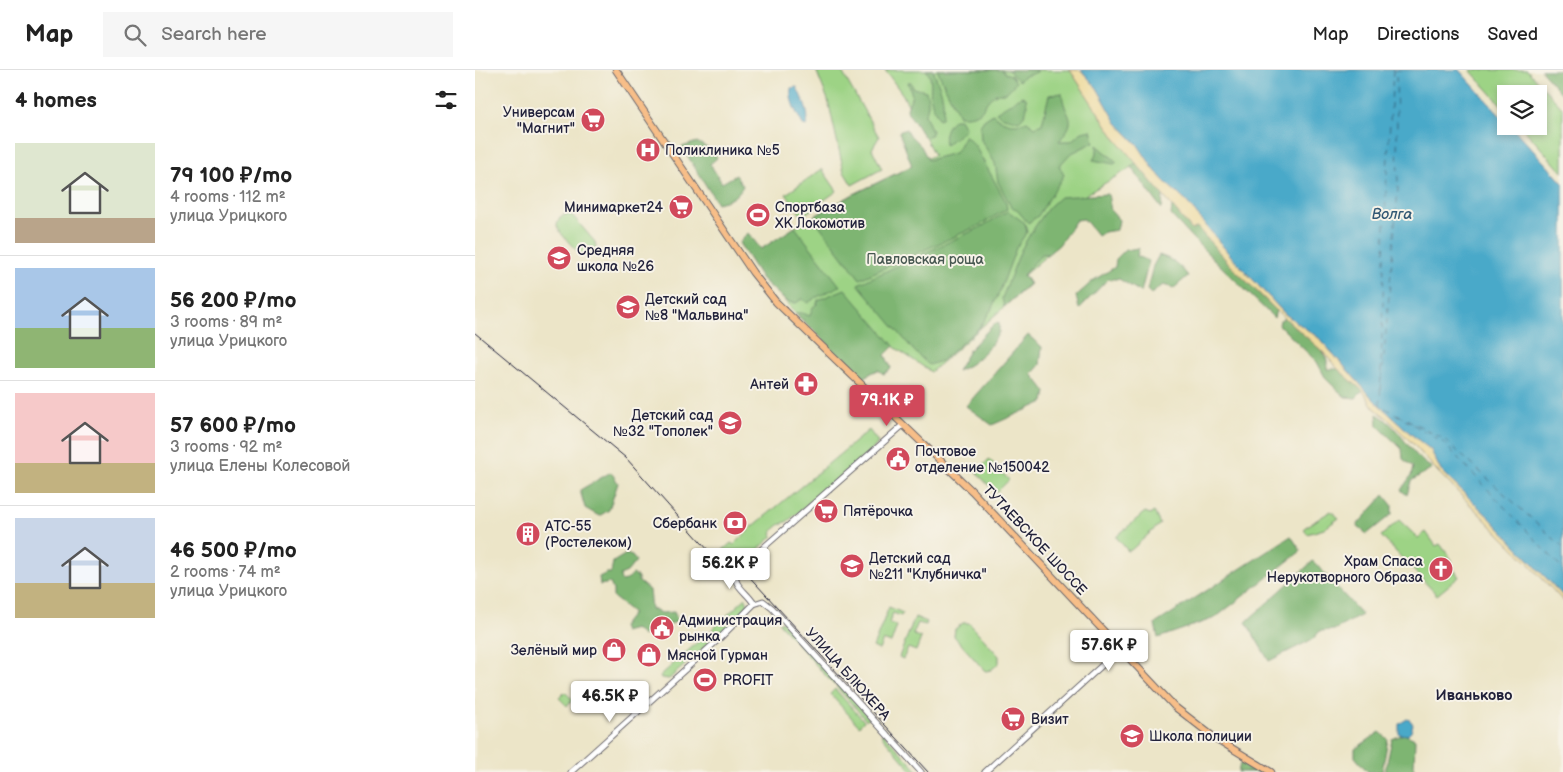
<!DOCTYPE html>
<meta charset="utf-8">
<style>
body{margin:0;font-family:"Balsamiq Sans",sans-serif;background:#f6f6f6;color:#222;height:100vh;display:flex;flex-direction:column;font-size:19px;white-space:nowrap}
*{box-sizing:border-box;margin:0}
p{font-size:16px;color:#767676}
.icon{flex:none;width:28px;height:28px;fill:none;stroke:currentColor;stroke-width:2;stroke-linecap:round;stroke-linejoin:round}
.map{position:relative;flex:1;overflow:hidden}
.sheet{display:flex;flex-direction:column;background:#fff;width:475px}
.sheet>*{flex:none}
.fabs{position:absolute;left:1022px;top:15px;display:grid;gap:10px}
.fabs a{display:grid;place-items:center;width:50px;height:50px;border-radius:0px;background:#fff;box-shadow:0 2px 8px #0003;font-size:25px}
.price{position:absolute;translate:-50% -42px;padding:0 11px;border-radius:5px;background:#fff;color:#222;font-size:16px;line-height:32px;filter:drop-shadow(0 1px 2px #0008)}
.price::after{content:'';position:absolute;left:50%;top:30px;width:15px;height:11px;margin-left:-8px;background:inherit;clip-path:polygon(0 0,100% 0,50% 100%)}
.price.active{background:#d1495b;color:#fff}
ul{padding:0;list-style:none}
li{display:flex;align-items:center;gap:15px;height:125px;padding:0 15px}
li+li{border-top:1px solid #e0e0e0}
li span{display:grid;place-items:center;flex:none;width:140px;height:100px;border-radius:0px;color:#555}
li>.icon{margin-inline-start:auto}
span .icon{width:60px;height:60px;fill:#fffc;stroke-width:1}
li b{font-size:21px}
h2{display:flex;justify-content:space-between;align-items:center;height:60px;padding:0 15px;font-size:21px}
header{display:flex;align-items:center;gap:30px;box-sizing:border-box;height:70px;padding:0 25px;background:#fff;border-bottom:1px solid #e0e0e0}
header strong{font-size:24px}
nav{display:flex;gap:28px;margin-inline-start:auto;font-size:18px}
.search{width:350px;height:45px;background:#f6f6f6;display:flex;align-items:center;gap:12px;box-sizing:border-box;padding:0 18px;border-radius:0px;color:#767676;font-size:19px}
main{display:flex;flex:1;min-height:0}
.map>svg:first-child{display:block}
.green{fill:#9dd385;stroke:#607a60}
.forest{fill:#7eb572;stroke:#506c56}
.sand{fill:#eeda9e;stroke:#887e6c}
.water{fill:#4aa9c9;stroke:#366682}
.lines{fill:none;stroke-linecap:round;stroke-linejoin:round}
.ferry{stroke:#325874;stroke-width:1;stroke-dasharray:6 5;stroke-linecap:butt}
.minor-casing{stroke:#69666c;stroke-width:7}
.major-casing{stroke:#69666c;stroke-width:8}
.minor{stroke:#fff;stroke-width:5}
.major{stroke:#f7be88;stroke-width:6}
.tram{stroke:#22223b;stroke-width:1}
.labels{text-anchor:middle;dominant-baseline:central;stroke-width:4;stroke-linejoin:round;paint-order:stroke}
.poi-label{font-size:14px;fill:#22223b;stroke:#f7f3e8;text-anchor:start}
.park-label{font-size:14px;fill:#475751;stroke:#f7f3e8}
.street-label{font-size:14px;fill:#22223b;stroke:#f7f3e8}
.water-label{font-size:15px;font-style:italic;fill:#325874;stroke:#f7f3e8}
.neighbourhood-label{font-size:15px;font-weight:bold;fill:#22223b;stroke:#f7f3e8}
</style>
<header>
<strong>Map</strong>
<div class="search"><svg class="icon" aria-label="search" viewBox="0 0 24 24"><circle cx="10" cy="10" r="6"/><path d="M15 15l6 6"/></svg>Search here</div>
<nav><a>Map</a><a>Directions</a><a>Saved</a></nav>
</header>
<main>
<section class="sheet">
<h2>4 homes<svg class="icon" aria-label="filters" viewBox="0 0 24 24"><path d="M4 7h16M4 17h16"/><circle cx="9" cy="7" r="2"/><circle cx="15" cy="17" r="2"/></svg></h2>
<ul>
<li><span style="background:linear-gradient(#dfe7d0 75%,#b9a48a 0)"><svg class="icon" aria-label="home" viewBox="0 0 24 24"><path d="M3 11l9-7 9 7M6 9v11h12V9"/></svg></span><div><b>79 100 ₽/mo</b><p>4 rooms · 112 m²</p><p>улица Урицкого</p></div></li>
<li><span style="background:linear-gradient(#a9c7e8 60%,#8fb573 0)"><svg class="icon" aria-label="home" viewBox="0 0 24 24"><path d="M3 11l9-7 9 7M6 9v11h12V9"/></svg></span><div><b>56 200 ₽/mo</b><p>3 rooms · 89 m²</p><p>улица Урицкого</p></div></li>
<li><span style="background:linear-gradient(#f6c9c9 70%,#c2b280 0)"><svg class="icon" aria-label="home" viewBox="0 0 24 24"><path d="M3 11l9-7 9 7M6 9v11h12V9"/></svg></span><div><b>57 600 ₽/mo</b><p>3 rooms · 92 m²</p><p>улица Елены Колесовой</p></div></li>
<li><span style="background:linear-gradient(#c9d6e8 65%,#c2b280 0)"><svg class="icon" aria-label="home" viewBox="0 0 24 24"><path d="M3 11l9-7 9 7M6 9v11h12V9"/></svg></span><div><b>46 500 ₽/mo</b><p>2 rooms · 74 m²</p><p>улица Урицкого</p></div></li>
</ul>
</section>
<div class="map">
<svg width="1088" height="702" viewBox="0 0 1088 702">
<rect width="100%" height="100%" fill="#f7f3e8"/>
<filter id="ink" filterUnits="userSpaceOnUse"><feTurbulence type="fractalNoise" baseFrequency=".02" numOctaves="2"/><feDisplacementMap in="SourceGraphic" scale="10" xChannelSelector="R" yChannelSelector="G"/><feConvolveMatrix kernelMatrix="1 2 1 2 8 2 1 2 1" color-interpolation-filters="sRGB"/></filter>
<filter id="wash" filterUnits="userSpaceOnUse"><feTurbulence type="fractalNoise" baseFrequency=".0096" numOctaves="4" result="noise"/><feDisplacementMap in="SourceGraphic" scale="20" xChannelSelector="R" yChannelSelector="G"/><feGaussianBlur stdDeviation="1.12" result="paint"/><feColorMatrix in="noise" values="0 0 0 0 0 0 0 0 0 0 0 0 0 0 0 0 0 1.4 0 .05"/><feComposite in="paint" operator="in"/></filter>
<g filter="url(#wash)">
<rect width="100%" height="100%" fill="#ece5c8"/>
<!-- green -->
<path class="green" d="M 341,0 L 366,0 L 404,67 L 397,79 L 407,99 L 377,115 L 369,102 L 353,30 Z
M 410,0 L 595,0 L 640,68 L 661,93 L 652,100 L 592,136 L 572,185 L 549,205 L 555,214 L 456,302 L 418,276 L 410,285 L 416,298 L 409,304 L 403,300 L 398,302 L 387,309 L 355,281 L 353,274 L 320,243 L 274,188 L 320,157 L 377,125 L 459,85 L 428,25 Z
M 995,0 L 1052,0 L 1088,39 L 1088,103 L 1046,56 L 1064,56 L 1064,24 L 1031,24 L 1031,40 Z
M 347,99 L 362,121 L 327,146 L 311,124 Z
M 92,144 L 97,145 L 120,172 L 121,179 L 117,186 L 109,187 C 103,182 83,163 82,155 C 82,152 84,149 85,147 Z
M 394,360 L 403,372 L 400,377 L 313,451 L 304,455 L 298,460 L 297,467 L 271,490 C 262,492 254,486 248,480 L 256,473 L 259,475 L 276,458 Z
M 514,389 L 534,410 L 521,423 L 501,402 Z
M 856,441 L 864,448 L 849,459 L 832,464 L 829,458 Z
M 670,442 L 675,444 L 679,442 L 685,454 L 656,480 L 653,481 L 642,468 L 642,466 Z
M 924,450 L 943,468 L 951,462 L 961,476 L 965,474 L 977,490 L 976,495 L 984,507 L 962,525 L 906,466 Z
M 271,528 L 273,534 L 271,540 L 245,564 L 240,564 L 237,559 Z
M 414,537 L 428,543 L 426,546 L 418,543 L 414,553 L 422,556 L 416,573 L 408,570 L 404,580 L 398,577 Z
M 440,547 L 452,552 L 451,555 L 443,553 L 438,564 L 446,568 L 441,581 L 433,578 L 428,589 L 424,587 Z
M 307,551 L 360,610 L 359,615 L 304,553 Z
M 488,553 L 494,553 L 496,555 L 524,586 L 524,593 L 516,600 L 511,601 L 509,600 L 479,566 L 480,559 Z
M 235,561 L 238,566 L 238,570 L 194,609 L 186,608 L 185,606 Z
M 364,613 L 394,647 L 391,650 L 361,616 Z
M 360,619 L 389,651 L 384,656 L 355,624 Z
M 90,622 L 98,630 L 92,636 L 84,628 Z
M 408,663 L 444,702 L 438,702 L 406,665 Z"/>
<!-- forest -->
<path class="forest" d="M 451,0 L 458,0 C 465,18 471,28 467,48 L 464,49 C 461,43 457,36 456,29 C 454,19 459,9 451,0 Z
M 462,0 L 527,0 L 529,3 L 536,5 L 541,12 C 537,16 534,22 529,23 C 523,24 526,22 521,24 C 504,34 514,47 484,46 Z
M 533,0 L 562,0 L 562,2 C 556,5 548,5 544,11 Z
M 1066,0 L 1088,0 L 1088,25 Z
M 433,12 L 436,12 L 438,18 L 451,21 C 454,30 454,36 450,45 L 457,61 L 456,65 L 450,68 C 444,61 439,49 433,44 L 432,39 L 437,25 Z
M 587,23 C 589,49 606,46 584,71 L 596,71 L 607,62 L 616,60 L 619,72 L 595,84 L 584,96 L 589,105 L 563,146 L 553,153 L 543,141 L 536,137 L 523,112 L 520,93 L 506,70 L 505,56 L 509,50 L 518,44 C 527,53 539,57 552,51 L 560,57 L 567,54 L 574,25 Z
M 547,26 L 551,28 C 553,38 552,44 544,51 L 525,46 L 521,42 Z
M 479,49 L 485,49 L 490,58 L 489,61 L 470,75 C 468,64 471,56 479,49 Z
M 431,59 L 435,65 L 446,76 L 453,90 L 480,83 L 490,65 L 499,74 L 531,132 L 532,139 L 505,155 L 385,209 L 338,147 L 377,125 L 437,96 L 424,62 Z
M 222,72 L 239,82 L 242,88 L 235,94 L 247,113 L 261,105 L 268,116 C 261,128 255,130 242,133 L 207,77 Z
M 622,75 L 642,92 L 639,94 L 618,90 L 622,83 Z
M 661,93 L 688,125 L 687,139 L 656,97 Z
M 633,124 L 636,141 L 644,150 L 642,160 L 629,162 L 623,166 L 609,149 L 601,150 L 584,175 L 573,184 L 567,184 L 548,205 L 554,214 L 529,237 L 527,228 L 546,180 L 555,164 L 573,138 L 585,127 Z
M 697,136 L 717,160 L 721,156 L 758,198 L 801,240 L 799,248 L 719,170 L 696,145 Z
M 533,141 L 550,153 L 552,162 L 541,178 L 525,221 L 516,240 L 505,257 L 466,291 L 454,295 L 440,282 L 383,214 L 506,157 Z
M 320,157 L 365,216 L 340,228 L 333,233 L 327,229 L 321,233 L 312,232 L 287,209 L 264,173 L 273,163 L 286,179 Z
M 664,178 L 662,186 L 674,191 L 666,222 L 644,209 L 633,209 L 604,239 L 601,226 L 619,210 L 640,197 L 641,189 L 650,180 Z
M 684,185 C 697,189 705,195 713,206 L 699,218 L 688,215 L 676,224 L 672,220 L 678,196 Z
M 370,219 L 419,276 L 410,285 L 416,298 L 409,304 L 403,300 L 398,302 L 387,309 L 355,281 L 353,274 L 320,243 L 327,243 L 335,246 L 338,237 L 342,234 L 343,230 Z
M 810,248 L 847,281 L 852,290 L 852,299 L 863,299 L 888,321 L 881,328 L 870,327 L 851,309 L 842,292 L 804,255 L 805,250 Z
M 524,253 L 524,262 C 515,279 500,294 482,301 L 495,279 L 519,254 Z
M 553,265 L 567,277 L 565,295 L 557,304 L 571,322 L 569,332 L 517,355 L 491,336 Z
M 902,344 C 924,355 936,387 957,398 L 936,411 L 932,425 L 926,420 L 936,406 L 938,397 L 928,389 L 927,379 L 903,356 Z
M 136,402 L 143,413 L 134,440 L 124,446 L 110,438 L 105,420 Z
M 909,425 L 917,435 L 917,444 L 892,464 L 883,457 L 883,454 Z
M 816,466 L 826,481 L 740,548 L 683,568 L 680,554 Z
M 151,484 L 157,486 L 161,491 L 152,502 L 145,505 L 146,511 L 152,510 L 158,504 L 163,507 L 163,511 L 174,520 L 176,539 L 186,543 L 199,542 L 203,551 L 191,556 L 183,550 L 177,554 L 168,566 L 160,559 L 149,562 L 147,557 L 158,543 L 138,527 L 138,520 L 135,513 L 125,515 L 124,507 L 132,503 L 136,503 L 138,492 Z
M 838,491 L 887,545 L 859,560 L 845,561 L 838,569 L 794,591 L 771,552 Z
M 905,662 L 913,669 L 907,702 L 893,702 L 880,687 L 880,679 Z
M 929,664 L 940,669 L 939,700 L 935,702 L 910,702 L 917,669 Z
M 769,692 L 781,698 L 782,700 L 789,702 L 763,702 L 765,694 Z"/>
<!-- sand -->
<path class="sand" d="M 595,0 L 606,0 L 622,18 L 642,53 L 663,75 L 678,98 L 689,111 L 712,132 L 755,185 L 810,244 L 844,268 L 900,331 L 936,364 L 956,380 L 966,401 L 1016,449 L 1088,526 L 1088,531 L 1053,493 L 963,402 L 941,377 L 912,348 L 899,338 L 888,321 L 863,299 L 847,281 L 801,240 L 758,198 L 722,157 L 717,160 L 640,68 Z"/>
<!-- water -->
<path class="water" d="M 606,0 L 984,0 L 1031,52 L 1031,56 L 1036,56 L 1088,113 L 1088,526 L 1016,449 L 966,401 L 956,380 L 936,364 L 900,331 L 844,268 L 810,244 L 755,185 L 712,132 L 689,111 L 678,98 L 663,75 L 642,53 L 622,18 Z
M 322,17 C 326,28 337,44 331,56 L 328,55 C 322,43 314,32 316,18 Z
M 932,649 L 935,650 L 938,654 L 936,662 L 933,665 L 924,664 L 924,654 Z"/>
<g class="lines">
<!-- ferry -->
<path class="ferry" d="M 918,0 L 911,121 L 905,335 L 968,372 L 1088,499
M 906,320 L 923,119 L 921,0
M 922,344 L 969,369 L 1088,477"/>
</g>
</g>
<g filter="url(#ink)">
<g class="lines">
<defs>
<path id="minor" d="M 279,534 C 273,522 254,514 263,500 L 428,355
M 279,534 L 288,531 L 297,538 L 446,702
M 96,702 L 244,569 L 279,534
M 510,702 L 645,579"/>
<path id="major" d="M 141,0 L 278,203 L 301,232 L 497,421 L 700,637 L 740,668 L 796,702"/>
</defs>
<!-- minor casing -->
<use href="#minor" class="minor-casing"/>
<!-- major casing -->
<use href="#major" class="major-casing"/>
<!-- minor -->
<use href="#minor" class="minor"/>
<!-- major -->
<use href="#major" class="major"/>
<!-- tram -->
<path class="tram" d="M 0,263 L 151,388 L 234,481 L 270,502 L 453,702"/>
</g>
</g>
<!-- icons -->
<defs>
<symbol id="supermarket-disc" viewBox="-11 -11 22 22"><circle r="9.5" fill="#d1495b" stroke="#f7f3e8"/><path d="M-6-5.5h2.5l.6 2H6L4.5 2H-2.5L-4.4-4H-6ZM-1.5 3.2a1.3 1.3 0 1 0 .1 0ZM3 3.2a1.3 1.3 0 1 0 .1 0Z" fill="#fff"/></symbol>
<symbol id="hospital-disc" viewBox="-11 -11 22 22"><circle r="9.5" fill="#d1495b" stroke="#f7f3e8"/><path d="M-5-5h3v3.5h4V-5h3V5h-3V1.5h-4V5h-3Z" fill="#fff"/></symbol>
<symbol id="stadium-disc" viewBox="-11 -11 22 22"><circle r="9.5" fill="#d1495b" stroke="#f7f3e8"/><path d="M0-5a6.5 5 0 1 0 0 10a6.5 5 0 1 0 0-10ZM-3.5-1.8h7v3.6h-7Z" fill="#fff"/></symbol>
<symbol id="school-disc" viewBox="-11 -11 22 22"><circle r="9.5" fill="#d1495b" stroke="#f7f3e8"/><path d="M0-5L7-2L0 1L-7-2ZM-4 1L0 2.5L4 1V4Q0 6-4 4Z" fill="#fff"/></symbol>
<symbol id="pharmacy-disc" viewBox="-11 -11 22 22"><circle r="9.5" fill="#d1495b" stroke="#f7f3e8"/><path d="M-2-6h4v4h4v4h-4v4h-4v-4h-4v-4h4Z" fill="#fff"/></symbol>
<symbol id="civic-disc" viewBox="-11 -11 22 22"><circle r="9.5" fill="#d1495b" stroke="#f7f3e8"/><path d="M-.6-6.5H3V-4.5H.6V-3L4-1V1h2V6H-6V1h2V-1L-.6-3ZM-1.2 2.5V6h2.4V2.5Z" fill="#fff"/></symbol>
<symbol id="bank-disc" viewBox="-11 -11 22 22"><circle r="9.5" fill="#d1495b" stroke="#f7f3e8"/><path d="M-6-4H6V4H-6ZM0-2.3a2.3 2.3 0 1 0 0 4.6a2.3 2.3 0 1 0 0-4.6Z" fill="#fff"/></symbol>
<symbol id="building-disc" viewBox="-11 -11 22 22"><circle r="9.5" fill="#d1495b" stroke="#f7f3e8"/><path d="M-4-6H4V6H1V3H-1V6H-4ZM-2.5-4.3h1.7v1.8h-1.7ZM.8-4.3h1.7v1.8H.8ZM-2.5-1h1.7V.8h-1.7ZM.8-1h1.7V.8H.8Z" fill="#fff"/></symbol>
<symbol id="church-disc" viewBox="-11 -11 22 22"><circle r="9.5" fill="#d1495b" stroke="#f7f3e8"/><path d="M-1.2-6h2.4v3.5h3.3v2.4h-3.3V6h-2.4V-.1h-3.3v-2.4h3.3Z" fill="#fff"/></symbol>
<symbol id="shop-disc" viewBox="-11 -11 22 22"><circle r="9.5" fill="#d1495b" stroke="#f7f3e8"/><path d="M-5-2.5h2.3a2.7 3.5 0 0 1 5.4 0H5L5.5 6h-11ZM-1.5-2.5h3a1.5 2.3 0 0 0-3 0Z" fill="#fff"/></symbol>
<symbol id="university-disc" viewBox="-11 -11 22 22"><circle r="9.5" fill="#d1495b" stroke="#f7f3e8"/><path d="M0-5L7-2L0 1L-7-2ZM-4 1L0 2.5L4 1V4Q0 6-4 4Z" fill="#fff"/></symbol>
</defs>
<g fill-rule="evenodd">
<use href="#supermarket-disc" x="104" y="36" width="28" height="28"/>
<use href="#hospital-disc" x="159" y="66" width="28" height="28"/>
<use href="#supermarket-disc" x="192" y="123" width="28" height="28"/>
<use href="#stadium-disc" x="269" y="131" width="28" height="28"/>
<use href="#school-disc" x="70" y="174" width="28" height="28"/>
<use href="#school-disc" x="139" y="223" width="28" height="28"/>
<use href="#pharmacy-disc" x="317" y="300" width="28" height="28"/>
<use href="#school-disc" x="241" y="339" width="28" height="28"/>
<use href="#civic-disc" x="409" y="375" width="28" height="28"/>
<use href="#supermarket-disc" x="337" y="427" width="28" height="28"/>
<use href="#bank-disc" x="246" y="439" width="28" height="28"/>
<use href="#building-disc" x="39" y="450" width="28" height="28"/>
<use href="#school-disc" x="363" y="482" width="28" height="28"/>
<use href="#church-disc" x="952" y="485" width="28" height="28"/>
<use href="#civic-disc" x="173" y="544" width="28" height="28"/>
<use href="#shop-disc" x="125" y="566" width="28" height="28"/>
<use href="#shop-disc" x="160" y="571" width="28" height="28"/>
<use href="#stadium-disc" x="216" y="596" width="28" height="28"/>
<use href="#supermarket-disc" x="524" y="635" width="28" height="28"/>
<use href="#university-disc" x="643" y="652" width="28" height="28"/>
</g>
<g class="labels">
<!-- poi labels -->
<g class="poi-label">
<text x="100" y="42" text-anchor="end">Универсам<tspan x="100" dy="16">"Магнит"</tspan></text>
<text x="190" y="80">Поликлиника №5</text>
<text x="188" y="137" text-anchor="end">Минимаркет24</text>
<text x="300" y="137">Спортбаза<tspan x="300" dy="16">ХК Локомотив</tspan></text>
<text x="102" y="180">Средняя<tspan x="102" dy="16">школа №26</tspan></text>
<text x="170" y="229">Детский сад<tspan x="170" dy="16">№8 "Мальвина"</tspan></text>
<text x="314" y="314" text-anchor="end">Антей</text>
<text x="238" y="345" text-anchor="end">Детский сад<tspan x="238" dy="16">№32 "Тополек"</tspan></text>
<text x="440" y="381">Почтовое<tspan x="440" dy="16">отделение №150042</tspan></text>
<text x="368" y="441">Пятёрочка</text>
<text x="242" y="453" text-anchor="end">Сбербанк</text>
<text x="70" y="456">АТС-55<tspan x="70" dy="16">(Ростелеком)</tspan></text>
<text x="394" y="488">Детский сад<tspan x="394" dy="16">№211 "Клубничка"</tspan></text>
<text x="948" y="491" text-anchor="end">Храм Спаса<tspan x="948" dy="16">Нерукотворного Образа</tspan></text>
<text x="204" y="550">Администрация<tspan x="204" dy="16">рынка</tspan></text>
<text x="122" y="580" text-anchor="end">Зелёный мир</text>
<text x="192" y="585">Мясной Гурман</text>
<text x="248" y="610">PROFIT</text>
<text x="556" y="649">Визит</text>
<text x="674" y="666">Школа полиции</text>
</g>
<!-- park labels -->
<g class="park-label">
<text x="450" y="189">Павловская роща</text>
</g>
<!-- street labels -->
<g class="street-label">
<text transform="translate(560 470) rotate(47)">ТУТАЕВСКОЕ ШОССЕ</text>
<text transform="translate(373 604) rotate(48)">УЛИЦА БЛЮХЕРА</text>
</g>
<!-- water labels -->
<g class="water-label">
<text x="917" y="144">Волга</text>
</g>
<!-- neighbourhood labels -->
<g class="neighbourhood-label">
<text x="999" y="625">Иваньково</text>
</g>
</g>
</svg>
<div class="fabs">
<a><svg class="icon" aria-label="layers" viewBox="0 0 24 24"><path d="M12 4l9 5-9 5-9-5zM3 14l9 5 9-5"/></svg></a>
</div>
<b class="price active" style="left:412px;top:357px">79.1K ₽</b>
<b class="price" style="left:255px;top:520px">56.2K ₽</b>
<b class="price" style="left:634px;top:602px">57.6K ₽</b>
<b class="price" style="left:135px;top:653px">46.5K ₽</b>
</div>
</main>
